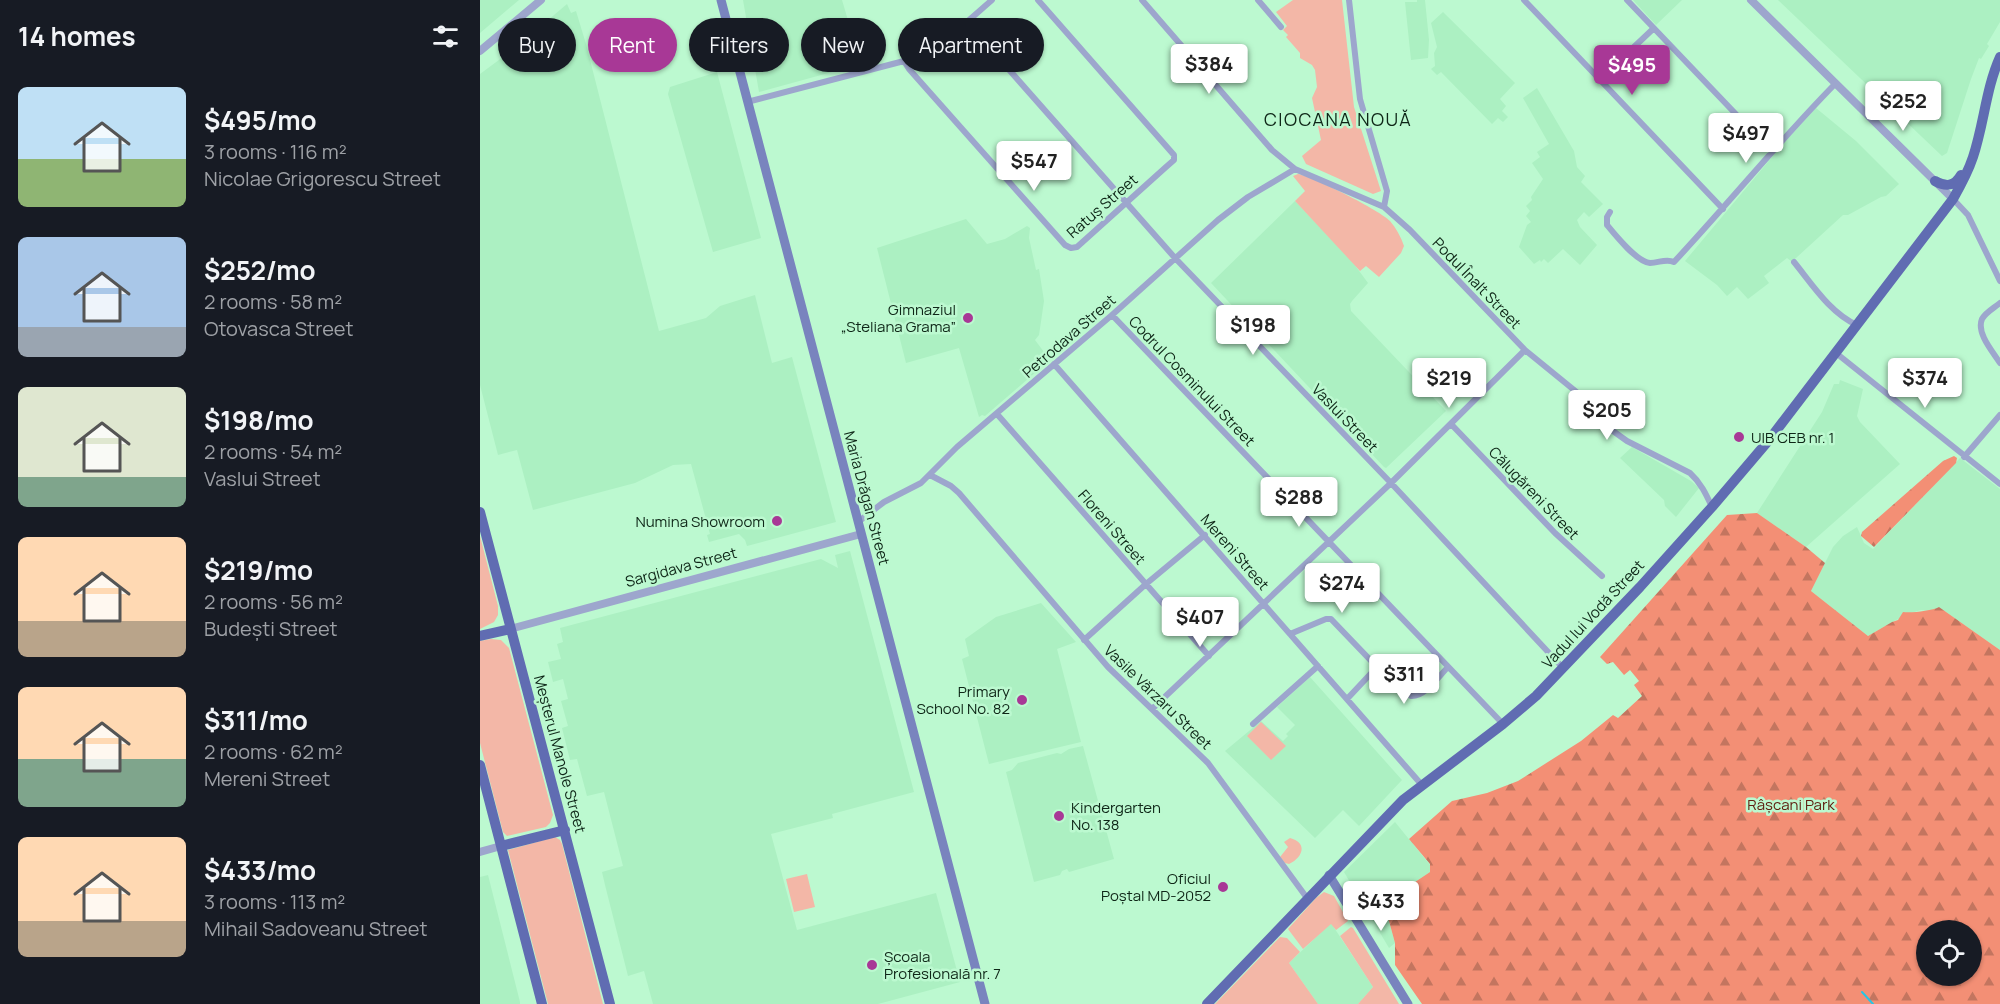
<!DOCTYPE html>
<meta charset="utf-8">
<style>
body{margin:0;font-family:Manrope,sans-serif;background:#242831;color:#f1f3f6;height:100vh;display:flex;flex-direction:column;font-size:22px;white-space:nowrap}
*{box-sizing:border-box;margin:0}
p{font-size:20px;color:#9ea1a6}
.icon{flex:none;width:33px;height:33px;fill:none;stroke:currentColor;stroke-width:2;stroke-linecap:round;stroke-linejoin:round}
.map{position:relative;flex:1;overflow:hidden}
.drawer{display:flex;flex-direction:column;background:#171b24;width:480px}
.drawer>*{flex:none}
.top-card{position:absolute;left:18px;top:18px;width:570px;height:54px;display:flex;gap:12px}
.controls{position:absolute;left:1436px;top:920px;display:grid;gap:12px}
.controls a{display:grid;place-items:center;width:66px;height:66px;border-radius:50%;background:#171b24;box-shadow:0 2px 4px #0004;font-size:30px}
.price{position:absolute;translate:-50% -51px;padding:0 14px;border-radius:6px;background:#fff;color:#222;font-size:20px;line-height:39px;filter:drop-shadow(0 2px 3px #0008)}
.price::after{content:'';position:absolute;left:50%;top:36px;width:18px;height:14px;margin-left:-9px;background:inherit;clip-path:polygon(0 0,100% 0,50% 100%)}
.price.active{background:#a83896;color:#fff}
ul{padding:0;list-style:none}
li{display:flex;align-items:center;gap:18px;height:150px;padding:0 18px}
li span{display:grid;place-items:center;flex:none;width:168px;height:120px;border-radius:9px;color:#555}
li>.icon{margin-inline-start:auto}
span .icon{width:72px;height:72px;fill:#fffc;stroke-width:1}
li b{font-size:26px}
h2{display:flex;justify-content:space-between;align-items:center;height:72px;padding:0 18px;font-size:26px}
.tag{padding:0 21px;border-radius:27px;background:#171b24;box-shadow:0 2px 4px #0004;font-size:21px;line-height:54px}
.tag.active{background:#a83896;color:#fff}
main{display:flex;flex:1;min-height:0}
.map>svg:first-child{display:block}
.built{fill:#acf0c2}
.green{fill:#f3b7a7}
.forest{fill:url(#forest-firs);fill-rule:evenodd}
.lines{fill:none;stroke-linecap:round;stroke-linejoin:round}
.stream{stroke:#26c6e5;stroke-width:2}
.minor{stroke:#9da6cd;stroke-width:6}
.tertiary{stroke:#9da6cd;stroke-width:8}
.secondary{stroke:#7984be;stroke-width:9}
.primary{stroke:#606cb2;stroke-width:10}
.poi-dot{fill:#a83896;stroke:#bcf9d0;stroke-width:2}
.labels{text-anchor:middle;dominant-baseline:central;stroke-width:5;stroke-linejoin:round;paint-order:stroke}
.street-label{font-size:15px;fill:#0e2617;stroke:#bcf9d0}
.poi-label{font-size:15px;fill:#0e2617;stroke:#bcf9d0;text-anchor:end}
.park-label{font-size:15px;fill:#602112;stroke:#bcf9d0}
.quarter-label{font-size:18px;letter-spacing:1.5px;fill:#0e2617;stroke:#bcf9d0}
</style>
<main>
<section class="drawer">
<h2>14 homes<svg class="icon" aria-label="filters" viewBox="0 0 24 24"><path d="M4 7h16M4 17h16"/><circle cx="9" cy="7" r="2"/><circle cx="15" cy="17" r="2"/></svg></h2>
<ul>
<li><span style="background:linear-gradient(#bfe0f5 60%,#8fb573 0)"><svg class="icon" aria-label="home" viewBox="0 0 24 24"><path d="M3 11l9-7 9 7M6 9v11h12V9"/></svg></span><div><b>$495/mo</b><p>3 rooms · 116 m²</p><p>Nicolae Grigorescu Street</p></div></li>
<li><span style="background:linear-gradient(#a9c7e8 75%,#9aa5b1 0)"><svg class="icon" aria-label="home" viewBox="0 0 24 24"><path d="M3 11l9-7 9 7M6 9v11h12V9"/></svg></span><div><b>$252/mo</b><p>2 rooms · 58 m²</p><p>Otovasca Street</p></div></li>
<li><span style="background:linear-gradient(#dfe7d0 75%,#7fa58c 0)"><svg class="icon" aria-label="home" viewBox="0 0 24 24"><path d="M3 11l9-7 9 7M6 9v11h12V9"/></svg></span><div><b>$198/mo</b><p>2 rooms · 54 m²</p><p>Vaslui Street</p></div></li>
<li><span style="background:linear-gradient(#ffd9b3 70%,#b9a48a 0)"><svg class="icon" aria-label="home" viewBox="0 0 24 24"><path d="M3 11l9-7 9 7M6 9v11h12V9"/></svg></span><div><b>$219/mo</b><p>2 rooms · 56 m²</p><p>Budești Street</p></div></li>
<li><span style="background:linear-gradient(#ffd9b3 60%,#7fa58c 0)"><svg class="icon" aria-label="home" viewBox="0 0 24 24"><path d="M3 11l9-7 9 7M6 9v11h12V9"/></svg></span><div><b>$311/mo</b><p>2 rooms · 62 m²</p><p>Mereni Street</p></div></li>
<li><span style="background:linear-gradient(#ffd9b3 70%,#b9a48a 0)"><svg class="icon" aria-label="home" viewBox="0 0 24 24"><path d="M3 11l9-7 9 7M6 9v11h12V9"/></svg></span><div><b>$433/mo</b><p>3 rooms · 113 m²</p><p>Mihail Sadoveanu Street</p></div></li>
</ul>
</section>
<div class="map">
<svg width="1520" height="1004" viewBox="0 0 1520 1004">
<defs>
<pattern id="forest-firs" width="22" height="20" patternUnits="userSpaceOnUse" patternTransform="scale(1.5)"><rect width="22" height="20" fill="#f38f75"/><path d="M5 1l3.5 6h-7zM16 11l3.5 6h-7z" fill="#c3755f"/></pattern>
</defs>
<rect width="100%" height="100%" fill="#bcf9d0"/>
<!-- built -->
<path class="built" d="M 0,0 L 39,0 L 0,33 Z
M 263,0 L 362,0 L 370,27 L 343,34 L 352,72 L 279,92 Z
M 937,0 L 945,0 L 949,40 L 948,58 L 931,60 L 925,2 L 937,2 Z
M 1153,0 L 1202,0 L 1176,25 Z
M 1298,0 L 1520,0 L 1520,22 L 1507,44 L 1509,46 L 1501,59 L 1499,58 L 1491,79 L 1467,153 L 1462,156 Z
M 87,4 L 91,13 L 96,11 L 106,44 L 179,331 L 226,318 L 240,306 L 275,295 L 292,363 L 312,357 L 356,522 L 267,546 L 265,540 L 259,534 L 229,542 L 227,535 L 230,534 L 211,464 L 193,465 L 155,483 L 53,510 L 37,450 L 18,455 L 0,385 L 0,74 L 35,48 Z
M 963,12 L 1035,83 L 1020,99 L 1026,106 L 1022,111 L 1028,117 L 1023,122 L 1018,118 L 1012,124 L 961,72 L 957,75 L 951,69 L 955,66 L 954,53 L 957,47 L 951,23 Z
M 237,72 L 281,238 L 233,252 L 188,94 L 190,87 Z
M 1057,88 L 1094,151 L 1097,167 L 1105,176 L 1101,182 L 1123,204 L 1109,217 L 1104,212 L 1097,220 L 1100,227 L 1117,245 L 1100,265 L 1083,249 L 1068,263 L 1064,259 L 1061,262 L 1060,260 L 1054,264 L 1039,247 L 1047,225 L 1051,222 L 1046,216 L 1050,211 L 1046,206 L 1052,200 L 1051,197 L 1063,179 L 1052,163 L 1060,157 L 1057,152 L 1069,144 L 1043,98 Z
M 1336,108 L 1376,141 L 1419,184 L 1406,196 L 1401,197 L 1368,215 L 1363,215 L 1316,258 L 1311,261 L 1307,258 L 1284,276 L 1289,283 L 1268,299 L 1257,287 L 1247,296 L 1237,285 L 1205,261 L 1302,145 Z
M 815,201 L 871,260 L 888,283 L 872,301 L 870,304 L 871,311 L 966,411 L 906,468 L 904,467 L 731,283 Z
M 486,219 L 507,244 L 525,239 L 547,226 L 550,228 L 549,238 L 556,270 L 559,269 L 564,301 L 559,335 L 555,340 L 570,360 L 505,416 L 502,415 L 499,417 L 479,348 L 426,363 L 397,248 Z
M 1360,380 L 1383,389 L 1377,416 L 1380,422 L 1420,464 L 1326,547 L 1277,513 L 1342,412 L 1354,384 L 1359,384 Z
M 1152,447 L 1211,481 L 1219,488 L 1196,517 L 1185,506 L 1184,500 L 1140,458 Z
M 1480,458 L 1520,489 L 1520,650 L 1459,607 L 1452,611 L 1441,610 L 1431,613 L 1412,622 L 1388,636 L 1331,591 L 1353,547 L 1363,536 L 1377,527 L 1384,543 L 1393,549 Z
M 370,551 L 434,792 L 352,814 L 353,818 L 291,834 L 317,930 L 456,893 L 480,982 L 398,1004 L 173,1004 L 164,971 L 148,976 L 125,885 L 122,872 L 143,866 L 124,792 L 107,796 L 97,759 L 90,760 L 82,728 L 88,726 L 81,701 L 88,699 L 83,679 L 73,682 L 68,662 L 81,659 L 77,644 L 83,642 L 80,628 L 341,559 L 358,568 L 355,555 Z
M 561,603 L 596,642 L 577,649 L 601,742 L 509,764 L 482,659 L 489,656 L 485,639 L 516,617 Z
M 830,677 L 922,780 L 879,826 L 863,810 L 835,838 L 745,751 L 781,721 L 803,741 L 808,736 L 806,734 L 815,725 L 797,707 Z
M 603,746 L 634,859 L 589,872 L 587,869 L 582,871 L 580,875 L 554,882 L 526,772 L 532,770 L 538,763 L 577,753 L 581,754 L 589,749 Z
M 915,822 L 950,865 L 950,872 L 932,884 L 906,910 L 915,943 L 909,948 L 864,872 Z
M 8,875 L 40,1002 L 40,1004 L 0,1004 L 0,877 Z
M 851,923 L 893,987 L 878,1004 L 838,1004 L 809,963 Z"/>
<!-- green -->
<path class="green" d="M 813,0 L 862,0 L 874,107 L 901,191 L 893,194 L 826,164 L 822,156 L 841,140 L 832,98 L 837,87 L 835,70 L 832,65 L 820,58 L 820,53 L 806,37 L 808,35 L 803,30 L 807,26 L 796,12 Z
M 818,174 C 832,176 901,211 910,221 C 916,228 921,237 924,246 L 921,253 L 899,277 L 886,266 L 880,271 L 815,201 L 825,191 L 813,176 Z
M 0,536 L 18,606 L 18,615 L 14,622 L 0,629 Z
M 11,639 L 21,640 L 29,648 L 73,815 L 70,823 L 66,827 L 27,836 L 23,832 L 0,743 L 0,641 Z
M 781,722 L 806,746 L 791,760 L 767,736 Z
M 75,837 L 80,840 L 82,844 L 123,1004 L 68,1004 L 28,850 Z
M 810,838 C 828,843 823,857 809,864 L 805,863 L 800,857 L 808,847 L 804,842 Z
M 327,874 L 335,907 L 314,912 L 306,879 Z
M 844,892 L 854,896 L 868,921 L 856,930 L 851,924 L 823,949 L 808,929 L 836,898 Z
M 871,927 L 873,928 L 919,1004 L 878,1004 L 893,987 L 860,936 Z
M 800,937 L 807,938 L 820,952 L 809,963 L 838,1004 L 735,1004 Z"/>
<!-- forest -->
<path class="forest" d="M 1474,456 L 1477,458 L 1476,463 L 1394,547 L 1381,536 L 1382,532 L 1463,461 Z
M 1277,513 L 1326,547 L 1345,563 L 1331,591 L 1388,636 L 1412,622 L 1418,620 L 1423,612 C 1431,613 1452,611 1459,607 L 1520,650 L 1520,1004 L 942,1004 L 915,965 L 915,943 L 906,910 L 932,884 L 950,872 L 950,864 L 929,839 L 972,801 L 1007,793 L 1038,781 L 1101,741 L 1133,715 L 1138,718 L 1162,696 L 1154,685 L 1159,681 L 1150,670 L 1144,675 L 1133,662 L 1127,664 L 1120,657 L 1247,515 ZM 1446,930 L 1491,930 L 1491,975 L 1446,975 Z"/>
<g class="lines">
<!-- stream -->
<path class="stream" d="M 1382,992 L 1393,1004"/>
<!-- minor -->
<path class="minor" d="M 662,0 L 792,150 L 815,169 L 904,207 L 930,230 L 1045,350 L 1099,394 L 1133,431 L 1147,441 L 1210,473 C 1221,483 1226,494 1232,507
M 778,0 L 801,27
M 869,0 L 880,99 L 907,191 L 904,207
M 1044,0 L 1243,209
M 1147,0 L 1292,152
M 487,22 L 695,258 L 911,483 L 1083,668
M 424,61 L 429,69 L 585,245 L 591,248 L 597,247 L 686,167 L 694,160 L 694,155 L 558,0
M 1120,79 L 1173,29
M 267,102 L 424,61 C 461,48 483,25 512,0
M 1473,199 L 1488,215 L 1520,281
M 1130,212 L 1127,217 L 1127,225 C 1136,236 1157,262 1170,263 C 1179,263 1186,258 1194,262 C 1249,203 1299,141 1355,84
M 1314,262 C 1332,284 1350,313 1377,325
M 1520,303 C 1514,308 1506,312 1502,319 C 1496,333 1513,352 1520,363
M 632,315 L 1023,724
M 1356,353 L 1520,484
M 574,364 L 941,784
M 517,414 L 729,656
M 971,424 L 1075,533 L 1122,576
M 1484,457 L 1520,415
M 450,475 L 471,486 L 479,493 L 628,667 L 728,763 L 827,898
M 378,522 L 404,502 L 441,483 L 477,447 L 632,315 L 738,220 L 768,197 L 815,169
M 810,634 L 846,619 L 851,619 L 897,667
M 604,640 L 666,584 L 725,535
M 867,699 L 897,667 L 931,696 C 945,697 959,676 968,667
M 672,709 L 911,483 L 1045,350
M 773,724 L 838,666"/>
<!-- tertiary -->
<path class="tertiary" d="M 1271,0 L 1473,199
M 0,51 L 61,0
M 30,629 L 381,534
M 0,852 L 21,846"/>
<!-- secondary -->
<path class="secondary" d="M 241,0 L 505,1004
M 849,875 L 928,1004"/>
<!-- primary -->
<path class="primary" d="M 1455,181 C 1466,187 1474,187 1481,175
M 0,512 L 130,1004
M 0,636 L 30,629
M 0,765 L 62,1004
M 21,846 L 85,830
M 727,1004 L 923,800 L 1023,724 L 1056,696 L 1160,587 L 1232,507 L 1289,440 L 1473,199 C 1481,185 1488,172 1493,157 C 1504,124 1506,88 1520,57"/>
</g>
<!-- markers -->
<g class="poi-dot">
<circle cx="488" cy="318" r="6"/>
<circle cx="1259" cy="437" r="6"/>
<circle cx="297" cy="521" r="6"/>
<circle cx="542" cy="700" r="6"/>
<circle cx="579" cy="816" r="6"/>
<circle cx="743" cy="887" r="6"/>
<circle cx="392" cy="965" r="6"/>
</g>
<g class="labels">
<!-- street labels -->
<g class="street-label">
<text transform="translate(622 206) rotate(-41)">Ratuș Street</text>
<text transform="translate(997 283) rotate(46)">Podul Înalt Street</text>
<text transform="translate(589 336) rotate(-41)">Petrodava Street</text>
<text transform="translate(712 381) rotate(46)">Codrul Cosminului Street</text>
<text transform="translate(865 418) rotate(46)">Vaslui Street</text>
<text transform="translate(1054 493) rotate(46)">Călugăreni Street</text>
<text transform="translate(387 498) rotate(75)">Maria Drăgan Street</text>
<text transform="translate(632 527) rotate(49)">Floreni Street</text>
<text transform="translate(755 552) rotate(49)">Mereni Street</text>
<text transform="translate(201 567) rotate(-15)">Sargidava Street</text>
<text transform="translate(1113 614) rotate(-47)">Vadul lui Vodă Street</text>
<text transform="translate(678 697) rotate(44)">Vasile Vărzaru Street</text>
<text transform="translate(80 754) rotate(75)">Meșterul Manole Street</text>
</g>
<!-- poi labels -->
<g class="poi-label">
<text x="476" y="309">Gimnaziul<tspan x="476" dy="17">„Steliana Grama”</tspan></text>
<text x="1271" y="437" text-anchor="start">UIB CEB nr. 1</text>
<text x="285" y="521">Numina Showroom</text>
<text x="530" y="691">Primary<tspan x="530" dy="17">School No. 82</tspan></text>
<text x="591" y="807" text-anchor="start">Kindergarten<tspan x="591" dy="17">No. 138</tspan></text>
<text x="731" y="878">Oficiul<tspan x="731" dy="17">Poștal MD-2052</tspan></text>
<text x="404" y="956" text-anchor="start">Școala<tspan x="404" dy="17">Profesională nr. 7</tspan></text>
</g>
<!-- park labels -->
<g class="park-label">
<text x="1311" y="804">Râșcani Park</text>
</g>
<!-- quarter labels -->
<g class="quarter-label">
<text x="858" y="119">CIOCANA NOUĂ</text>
</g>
</g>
</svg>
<div class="controls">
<a><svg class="icon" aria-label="locate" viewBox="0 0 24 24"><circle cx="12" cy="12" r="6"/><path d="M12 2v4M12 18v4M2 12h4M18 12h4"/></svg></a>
</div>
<b class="price" style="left:729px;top:95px">$384</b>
<b class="price active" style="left:1152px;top:96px">$495</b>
<b class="price" style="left:1423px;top:132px">$252</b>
<b class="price" style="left:1266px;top:164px">$497</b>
<b class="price" style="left:554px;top:192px">$547</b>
<b class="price" style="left:773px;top:356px">$198</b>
<b class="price" style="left:969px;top:409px">$219</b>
<b class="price" style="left:1445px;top:409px">$374</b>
<b class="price" style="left:1127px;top:441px">$205</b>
<b class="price" style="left:819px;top:528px">$288</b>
<b class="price" style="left:862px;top:614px">$274</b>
<b class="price" style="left:720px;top:648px">$407</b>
<b class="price" style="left:924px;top:705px">$311</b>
<b class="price" style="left:901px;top:932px">$433</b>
<div class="top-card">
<a class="tag">Buy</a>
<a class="tag active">Rent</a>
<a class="tag">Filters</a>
<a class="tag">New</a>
<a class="tag">Apartment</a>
</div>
</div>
</main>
